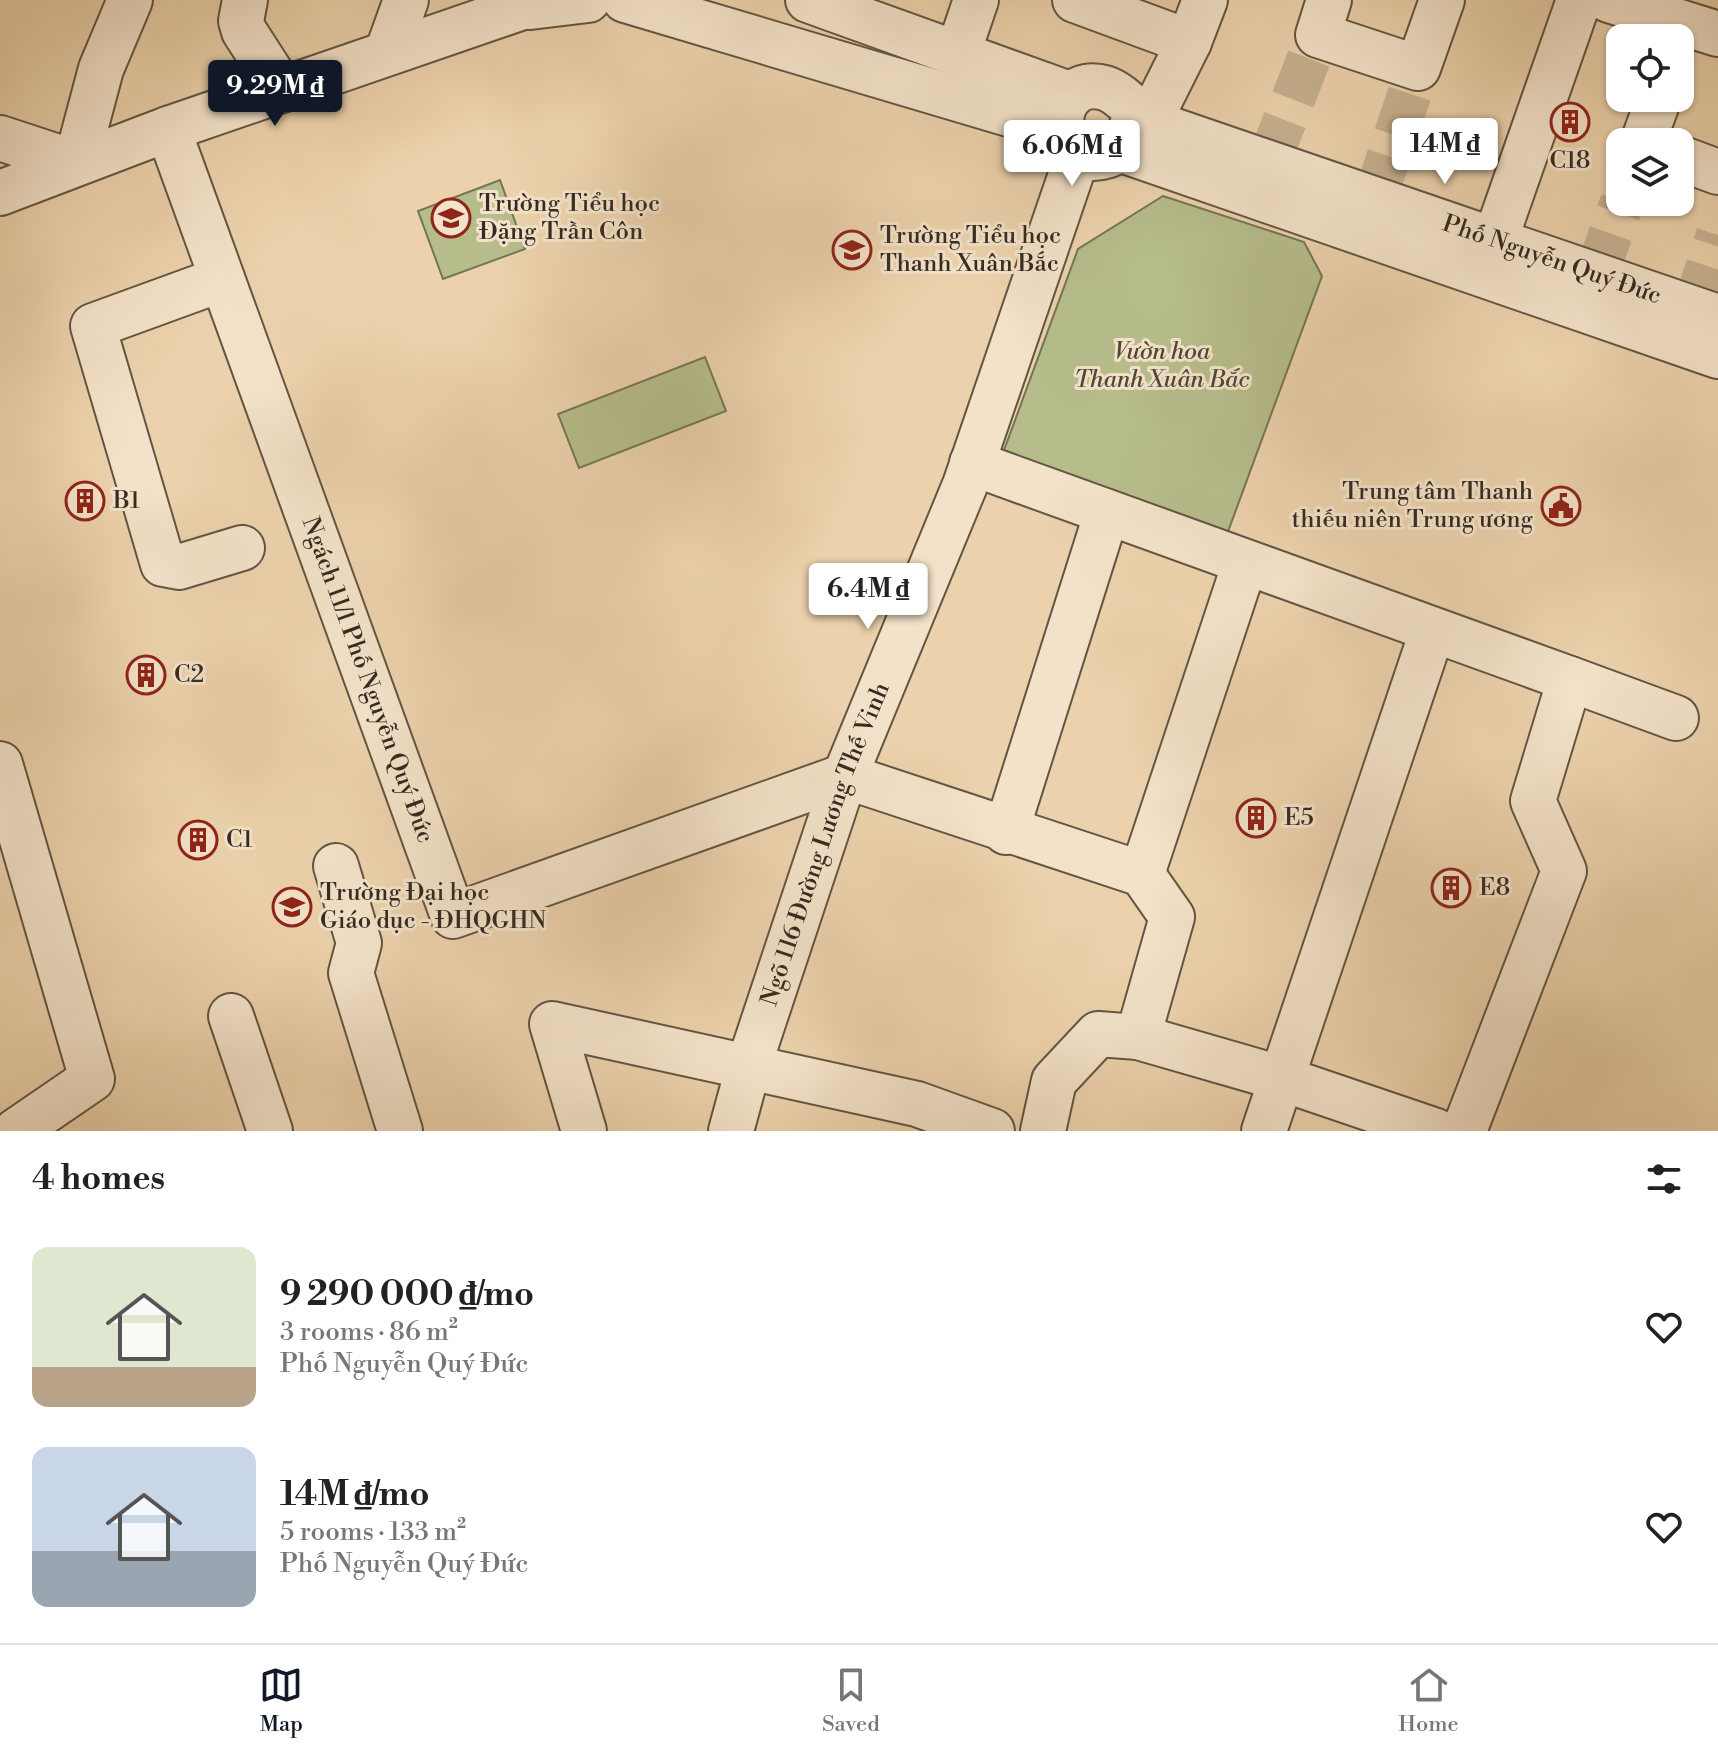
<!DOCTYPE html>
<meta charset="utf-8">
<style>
body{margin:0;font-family:"Libre Bodoni",serif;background:#f2f2f2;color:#222;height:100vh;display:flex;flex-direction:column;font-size:30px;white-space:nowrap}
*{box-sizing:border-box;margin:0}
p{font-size:26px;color:#767676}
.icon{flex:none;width:44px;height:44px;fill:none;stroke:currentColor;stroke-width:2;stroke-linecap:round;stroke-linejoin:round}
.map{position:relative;height:1131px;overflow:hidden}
.details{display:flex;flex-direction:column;background:#fff;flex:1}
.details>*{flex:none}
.buttons{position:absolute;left:1606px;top:24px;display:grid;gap:16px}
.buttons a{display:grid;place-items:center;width:88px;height:88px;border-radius:16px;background:#fff;box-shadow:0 2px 6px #0004;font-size:40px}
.price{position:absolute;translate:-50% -68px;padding:0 18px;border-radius:8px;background:#fff;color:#222;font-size:26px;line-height:52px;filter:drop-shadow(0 2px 4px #0008)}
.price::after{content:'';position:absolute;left:50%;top:48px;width:24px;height:18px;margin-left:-12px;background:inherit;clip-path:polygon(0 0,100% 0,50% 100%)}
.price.active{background:#111827;color:#fff}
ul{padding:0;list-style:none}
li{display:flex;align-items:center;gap:24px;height:200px;padding:0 32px}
li span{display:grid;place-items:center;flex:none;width:224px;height:160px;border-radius:16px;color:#555}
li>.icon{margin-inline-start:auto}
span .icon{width:96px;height:96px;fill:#fffc;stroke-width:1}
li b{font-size:34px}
h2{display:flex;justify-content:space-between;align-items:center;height:96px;padding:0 32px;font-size:34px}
.tabs{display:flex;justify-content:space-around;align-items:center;height:112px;border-top:2px solid #e0e0e0;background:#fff;font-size:22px;color:#767676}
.tabs a{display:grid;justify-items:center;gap:4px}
.tabs .active{color:#111827}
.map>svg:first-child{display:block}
.green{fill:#b6bd8b;stroke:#767456;stroke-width:2}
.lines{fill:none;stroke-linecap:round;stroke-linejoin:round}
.minor-tunnel{stroke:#c7b190;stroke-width:44;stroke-dasharray:44 22;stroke-linecap:butt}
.minor-casing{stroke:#635544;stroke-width:48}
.minor{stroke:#f3e2c9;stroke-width:44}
.labels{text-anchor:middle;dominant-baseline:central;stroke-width:6;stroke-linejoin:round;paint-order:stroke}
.poi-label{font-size:24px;fill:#352b21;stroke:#f3e2c9;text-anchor:start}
.street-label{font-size:24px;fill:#352b21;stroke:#f3e2c9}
.park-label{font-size:24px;font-style:italic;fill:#4f4836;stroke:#f3e2c9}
</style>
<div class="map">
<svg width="1718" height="1131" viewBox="0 0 1718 1131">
<rect width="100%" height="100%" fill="#ecd2ac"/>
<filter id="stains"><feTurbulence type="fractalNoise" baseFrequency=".0025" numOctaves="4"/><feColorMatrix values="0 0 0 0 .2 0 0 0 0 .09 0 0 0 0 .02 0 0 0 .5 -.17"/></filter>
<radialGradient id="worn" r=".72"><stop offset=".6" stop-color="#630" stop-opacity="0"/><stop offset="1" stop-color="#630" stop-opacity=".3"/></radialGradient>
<!-- green -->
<path class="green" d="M 500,180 L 525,249 L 443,279 L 418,211 Z
M 1163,196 L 1304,242 L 1322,276 L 1226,537 L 1000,461 L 1078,249 Z
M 705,357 L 726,411 L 579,468 L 558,414 Z"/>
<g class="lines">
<!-- minor-tunnel -->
<path class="minor-tunnel" d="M 1269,161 L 1318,35
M 1375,198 L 1418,68
M 1596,275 L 1622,202
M 1694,308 L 1718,235"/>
<defs>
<g id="minor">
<path d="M 245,0 L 241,21 L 244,31 L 282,90"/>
<path d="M 625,0 L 1059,129"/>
<path d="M 808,0 L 1072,95"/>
<path d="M 1075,0 L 1189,42"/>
<path d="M 1329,0 L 1318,35 L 1418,68 L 1442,0"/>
<path d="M 1609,0 L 1718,34"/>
<path d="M 530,7 L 588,0"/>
<path d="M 387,53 L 406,0"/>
<path d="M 958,53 L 976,0"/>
<path id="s1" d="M 1149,122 L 1131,128 C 1125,142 1118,154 1102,157 C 1044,168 1050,72 1105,88 C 1121,93 1136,112 1149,122 L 1718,317"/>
<path d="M 1149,122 L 1189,42 L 1205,0"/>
<path id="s2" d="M 168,129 L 453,916 L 845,776 L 1142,874 L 1172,917 L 1138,1037 L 1280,1078 L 1436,1131"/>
<path d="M 0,138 L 76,163 L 101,69 L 130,0"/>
<path d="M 1643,142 L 1659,98"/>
<path d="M 1119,149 L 1718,356"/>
<path d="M 1680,158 L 1718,172"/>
<path d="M 0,193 L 168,129 L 543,0"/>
<path d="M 1486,266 L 1579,0"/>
<path d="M 222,279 L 93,326 L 163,564 L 179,567 L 242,548"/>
<path d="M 972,463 L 1570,679 L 1533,801 L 1564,871 L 1464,1131"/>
<path d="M 1570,679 L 1676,718"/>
<path d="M 0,764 L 92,1079 L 16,1131"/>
<path d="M 1006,832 L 1107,512"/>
<path d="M 336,866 L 359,943 L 351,973 L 400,1131"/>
<path d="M 1142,874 L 1245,563"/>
<path d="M 231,1016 L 270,1131"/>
<path d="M 584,1131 L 552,1024 L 917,1104 L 992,1131"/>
<path id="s3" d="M 731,1131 L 749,1065 L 845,776 L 965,485 L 1078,154"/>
<path d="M 1043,1131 L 1054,1081 L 1098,1034 L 1138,1037"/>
<path d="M 1264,1131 L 1432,632"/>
</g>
</defs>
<!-- minor casing -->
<use href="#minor" class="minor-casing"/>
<!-- minor -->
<use href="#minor" class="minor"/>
</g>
<!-- icons -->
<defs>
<symbol id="building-ring" viewBox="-11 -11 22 22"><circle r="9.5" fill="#f3e2c9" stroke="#8f2418" stroke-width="1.5"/><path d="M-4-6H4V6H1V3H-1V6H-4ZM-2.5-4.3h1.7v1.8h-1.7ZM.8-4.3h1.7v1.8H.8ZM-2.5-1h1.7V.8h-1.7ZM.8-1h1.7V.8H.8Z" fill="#8f2418"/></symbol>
<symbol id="school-ring" viewBox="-11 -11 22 22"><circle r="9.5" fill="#f3e2c9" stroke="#8f2418" stroke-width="1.5"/><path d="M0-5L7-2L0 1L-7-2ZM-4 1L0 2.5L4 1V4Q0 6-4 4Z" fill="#8f2418"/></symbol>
<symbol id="civic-ring" viewBox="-11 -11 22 22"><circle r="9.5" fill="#f3e2c9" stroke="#8f2418" stroke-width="1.5"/><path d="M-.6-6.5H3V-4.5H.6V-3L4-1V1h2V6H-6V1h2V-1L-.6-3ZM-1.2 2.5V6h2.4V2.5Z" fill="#8f2418"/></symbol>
<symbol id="university-ring" viewBox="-11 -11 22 22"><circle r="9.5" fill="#f3e2c9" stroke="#8f2418" stroke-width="1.5"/><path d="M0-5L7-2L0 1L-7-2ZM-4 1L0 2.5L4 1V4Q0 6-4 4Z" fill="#8f2418"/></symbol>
</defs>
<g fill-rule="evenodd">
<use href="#building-ring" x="1548" y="100" width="44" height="44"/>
<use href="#school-ring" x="429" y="196" width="44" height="44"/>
<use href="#school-ring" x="830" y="228" width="44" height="44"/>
<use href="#building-ring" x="63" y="479" width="44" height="44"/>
<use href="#civic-ring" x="1539" y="484" width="44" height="44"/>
<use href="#building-ring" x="124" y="653" width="44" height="44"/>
<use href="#building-ring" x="1234" y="796" width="44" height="44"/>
<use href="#building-ring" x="176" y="818" width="44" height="44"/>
<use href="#building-ring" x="1429" y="866" width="44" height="44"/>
<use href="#university-ring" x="270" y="885" width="44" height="44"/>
</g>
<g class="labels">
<!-- poi labels -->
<g class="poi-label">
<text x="1570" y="161" text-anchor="middle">C18</text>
<text x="479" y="204">Trường Tiểu học<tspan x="479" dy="28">Đặng Trần Côn</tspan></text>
<text x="880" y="236">Trường Tiểu học<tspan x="880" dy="28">Thanh Xuân Bắc</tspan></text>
<text x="1533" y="492" text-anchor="end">Trung tâm Thanh<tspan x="1533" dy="28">thiếu niên Trung ương</tspan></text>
<text x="113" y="501">B1</text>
<text x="174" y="675">C2</text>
<text x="1284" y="818">E5</text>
<text x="226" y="840">C1</text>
<text x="1479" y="888">E8</text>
<text x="320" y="893">Trường Đại học<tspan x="320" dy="28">Giáo dục - ĐHQGHN</tspan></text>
</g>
<!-- street labels -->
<g class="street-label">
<text stroke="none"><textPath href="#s1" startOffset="672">Phố Nguyễn Quý Đức</textPath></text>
<text stroke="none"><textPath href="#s2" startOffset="586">Ngách 11/1 Phố Nguyễn Quý Đức</textPath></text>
<text stroke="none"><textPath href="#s3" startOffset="302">Ngõ 116 Đường Lương Thế Vinh</textPath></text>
</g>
<!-- park labels -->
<g class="park-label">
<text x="1162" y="352">Vườn hoa<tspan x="1162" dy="28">Thanh Xuân Bắc</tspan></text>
</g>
</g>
<rect width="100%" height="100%" filter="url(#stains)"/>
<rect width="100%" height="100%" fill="url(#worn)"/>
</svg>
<div class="buttons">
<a><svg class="icon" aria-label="locate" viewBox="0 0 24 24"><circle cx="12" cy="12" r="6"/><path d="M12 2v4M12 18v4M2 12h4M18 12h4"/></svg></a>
<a><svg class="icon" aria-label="layers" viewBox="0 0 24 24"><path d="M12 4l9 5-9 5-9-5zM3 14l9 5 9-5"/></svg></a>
</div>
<b class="price active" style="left:275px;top:128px">9.29M ₫</b>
<b class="price" style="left:1445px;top:186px">14M ₫</b>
<b class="price" style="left:1072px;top:188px">6.06M ₫</b>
<b class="price" style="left:868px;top:631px">6.4M ₫</b>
</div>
<section class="details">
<h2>4 homes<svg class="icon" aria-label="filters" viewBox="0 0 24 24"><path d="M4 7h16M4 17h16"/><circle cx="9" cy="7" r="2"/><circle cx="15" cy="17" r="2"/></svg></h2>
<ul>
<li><span style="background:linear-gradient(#dfe7d0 75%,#b9a48a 0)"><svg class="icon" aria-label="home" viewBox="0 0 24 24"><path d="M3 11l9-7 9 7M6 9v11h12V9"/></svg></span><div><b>9 290 000 ₫/mo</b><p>3 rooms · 86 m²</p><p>Phố Nguyễn Quý Đức</p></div><svg class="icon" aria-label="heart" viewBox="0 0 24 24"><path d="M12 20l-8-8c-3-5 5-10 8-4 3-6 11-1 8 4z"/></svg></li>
<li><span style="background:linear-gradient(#c9d6e8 65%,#9aa5b1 0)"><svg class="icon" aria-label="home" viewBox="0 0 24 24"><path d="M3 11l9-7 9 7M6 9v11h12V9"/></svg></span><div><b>14M ₫/mo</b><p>5 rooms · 133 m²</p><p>Phố Nguyễn Quý Đức</p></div><svg class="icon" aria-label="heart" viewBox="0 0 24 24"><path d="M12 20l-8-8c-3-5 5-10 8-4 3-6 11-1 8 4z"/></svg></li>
</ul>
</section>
<nav class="tabs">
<a class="active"><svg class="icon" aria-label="map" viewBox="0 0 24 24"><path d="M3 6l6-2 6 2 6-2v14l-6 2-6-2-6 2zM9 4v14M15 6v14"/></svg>Map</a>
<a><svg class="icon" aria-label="saved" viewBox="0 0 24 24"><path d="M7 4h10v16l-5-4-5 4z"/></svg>Saved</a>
<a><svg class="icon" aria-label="home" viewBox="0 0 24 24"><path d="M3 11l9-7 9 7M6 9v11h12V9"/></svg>Home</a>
</nav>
